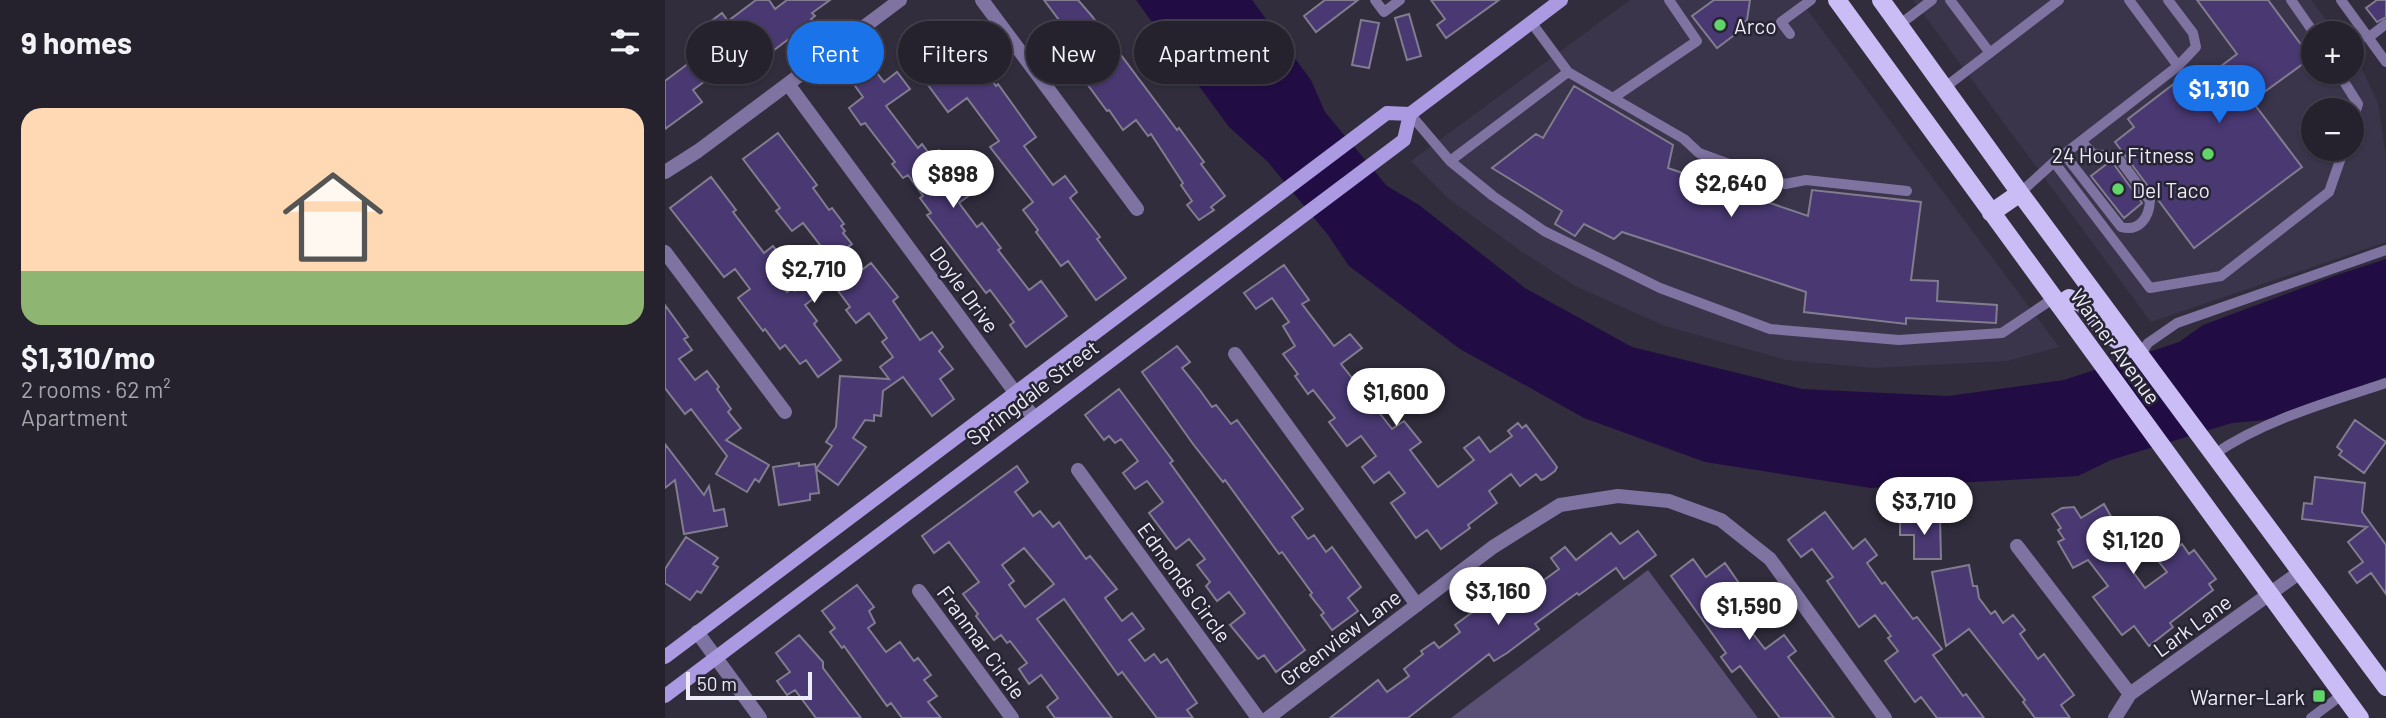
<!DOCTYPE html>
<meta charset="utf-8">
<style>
body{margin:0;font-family:Barlow,sans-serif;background:#312f3a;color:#f1f3f6;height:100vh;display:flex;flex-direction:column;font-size:26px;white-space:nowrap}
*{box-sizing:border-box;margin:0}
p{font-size:23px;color:#a3a4aa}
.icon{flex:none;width:38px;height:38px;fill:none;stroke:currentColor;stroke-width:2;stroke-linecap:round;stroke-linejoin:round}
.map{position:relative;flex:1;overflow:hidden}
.side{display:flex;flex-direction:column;background:#25222e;width:665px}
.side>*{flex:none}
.hud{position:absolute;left:21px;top:21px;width:665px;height:63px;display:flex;gap:14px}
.controls{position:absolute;left:1636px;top:21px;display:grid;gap:14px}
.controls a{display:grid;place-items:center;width:63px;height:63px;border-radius:50%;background:#25222e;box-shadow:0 2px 5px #0004,0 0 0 2px #423f4a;font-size:35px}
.scale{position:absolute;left:21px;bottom:18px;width:126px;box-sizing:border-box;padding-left:7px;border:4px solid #edebf5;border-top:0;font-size:19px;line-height:24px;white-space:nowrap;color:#edebf5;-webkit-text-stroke:5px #272433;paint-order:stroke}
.price{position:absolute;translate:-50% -60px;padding:0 16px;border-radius:24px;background:#fff;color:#222;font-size:23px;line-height:46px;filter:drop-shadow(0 2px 4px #0008)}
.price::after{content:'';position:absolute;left:50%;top:42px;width:21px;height:16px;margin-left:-10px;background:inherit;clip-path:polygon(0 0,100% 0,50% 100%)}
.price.on{background:#1a73e8;color:#fff}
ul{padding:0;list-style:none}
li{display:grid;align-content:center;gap:14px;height:371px;padding:0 21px}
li+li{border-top:2px solid #423f4a}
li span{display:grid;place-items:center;height:217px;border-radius:21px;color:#555}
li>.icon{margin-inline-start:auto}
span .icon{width:126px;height:126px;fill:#fffc;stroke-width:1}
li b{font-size:30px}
h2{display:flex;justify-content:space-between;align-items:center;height:84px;padding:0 21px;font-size:30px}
.chip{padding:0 24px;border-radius:32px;background:#25222e;box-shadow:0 2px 5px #0004,0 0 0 2px #423f4a;font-size:24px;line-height:63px}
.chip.on{background:#1a73e8;color:#fff}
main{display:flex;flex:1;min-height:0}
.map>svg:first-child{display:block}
.built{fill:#3a354b;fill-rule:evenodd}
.green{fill:#5a5076}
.water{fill:#210d43}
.building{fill:#493872;stroke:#817d8f;stroke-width:2;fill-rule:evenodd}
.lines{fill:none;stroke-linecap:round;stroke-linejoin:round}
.lane{stroke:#7e73a1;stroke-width:10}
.street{stroke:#7e73a1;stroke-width:14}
.secondary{stroke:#ab99e2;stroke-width:14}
.primary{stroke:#cabdf6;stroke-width:18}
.poi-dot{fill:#61d56a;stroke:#272433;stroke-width:2.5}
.labels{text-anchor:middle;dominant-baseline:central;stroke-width:5;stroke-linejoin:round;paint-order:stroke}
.poi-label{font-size:21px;fill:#edebf5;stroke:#272433;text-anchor:start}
.street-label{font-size:21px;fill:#edebf5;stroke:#272433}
</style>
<main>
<section class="side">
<h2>9 homes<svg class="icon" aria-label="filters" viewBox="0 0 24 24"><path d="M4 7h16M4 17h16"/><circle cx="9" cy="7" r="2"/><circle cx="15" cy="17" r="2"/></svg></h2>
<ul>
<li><span style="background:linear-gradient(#ffd9b3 75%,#8fb573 0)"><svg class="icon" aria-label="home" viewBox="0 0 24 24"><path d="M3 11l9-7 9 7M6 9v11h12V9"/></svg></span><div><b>$1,310/mo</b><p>2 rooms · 62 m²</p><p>Apartment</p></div></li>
</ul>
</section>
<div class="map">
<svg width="1721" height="718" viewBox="0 0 1721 718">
<rect width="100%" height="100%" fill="#312d3d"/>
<!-- built -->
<path class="built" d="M 965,0 L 1135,0 L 1394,347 L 1343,361 L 1208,368 L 1121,360 L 1000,326 L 910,286 L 856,251 L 784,199 L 746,161 Z
M 1248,0 L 1646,0 L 1671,33 L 1648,33 L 1648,72 L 1687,72 L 1687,54 L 1695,65 L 1713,103 L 1721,157 L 1721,242 L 1486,322 ZM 1648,110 L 1687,110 L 1687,149 L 1648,149 Z"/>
<!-- green -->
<path class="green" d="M 983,570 L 1093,718 L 786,718 Z"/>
<!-- water -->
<path class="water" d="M 471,0 L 587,0 L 646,80 L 660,112 L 722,186 L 754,205 L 860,288 L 967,347 L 1137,389 L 1283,396 L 1399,380 L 1514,342 L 1538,325 L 1672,275 L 1721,259 L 1721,377 L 1601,420 L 1567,423 L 1446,460 L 1413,476 L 1206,488 L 1040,462 L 919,418 L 795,349 L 684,266 L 663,235 L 603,162 L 564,127 Z"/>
<!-- building -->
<path class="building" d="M 91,0 L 104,0 L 110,9 L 122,0 L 165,0 L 147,13 L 150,16 L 146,19 L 148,21 L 77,74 L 67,61 L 28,90 L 37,102 L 0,129 L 0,81 L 36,54 L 34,52 L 51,39 L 41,25 L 57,13 L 63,21 Z
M 379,0 L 413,0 L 426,15 L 512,130 L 514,128 L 539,162 L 536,164 L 560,196 L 546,207 L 549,210 L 534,220 L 522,205 L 527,201 L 516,185 L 518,183 L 486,134 L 483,136 L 471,120 L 458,130 L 444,110 L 442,111 L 400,54 L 398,55 L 388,43 L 403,32 Z
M 660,0 L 693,0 L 651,32 L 639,16 Z
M 766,0 L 834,0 L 781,38 L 772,25 L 780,19 Z
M 1049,0 L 1085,0 L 1082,20 L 1070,29 L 1068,36 L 1052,48 L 1027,16 Z
M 1532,0 L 1603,0 L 1646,58 L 1587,101 L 1637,167 L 1529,248 L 1450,142 L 1469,127 L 1463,119 L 1527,70 L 1536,81 L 1572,54 Z
M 1712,0 L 1721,0 L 1721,17 L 1712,22 L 1701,8 Z
M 744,14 L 756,56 L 742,60 L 730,18 Z
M 696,20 L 714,23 L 704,68 L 687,65 Z
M 263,21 L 276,39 L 291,29 L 303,45 L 290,54 L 305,74 L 316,66 L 331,86 L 333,84 L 371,137 L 359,146 L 388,185 L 400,176 L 412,192 L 405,198 L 435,237 L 432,239 L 461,278 L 431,300 L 403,261 L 396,266 L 371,232 L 373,230 L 358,210 L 368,202 L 325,147 L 334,141 L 302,98 L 283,112 L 260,81 L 270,73 L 243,36 Z
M 205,64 L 219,82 L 232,72 L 245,89 L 221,106 L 253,148 L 257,144 L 266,156 L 274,150 L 280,157 L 284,154 L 292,165 L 287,169 L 306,194 L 294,203 L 312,227 L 317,223 L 336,248 L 333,250 L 364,290 L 376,281 L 402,316 L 361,347 L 345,325 L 349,322 L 325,290 L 321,293 L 262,215 L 266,213 L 255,198 L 258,196 L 243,175 L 238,178 L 227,164 L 230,162 L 200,123 L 196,125 L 184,108 L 198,97 L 185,79 Z
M 909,86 L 1008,145 L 1003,168 L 1143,216 L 1147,190 L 1256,202 L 1246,280 L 1273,281 L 1272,301 L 1332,305 L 1331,323 L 1241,318 L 1241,324 L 1139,312 L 1141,292 L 957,232 L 949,239 L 919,224 L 910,236 L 890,224 L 897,211 L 827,168 L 871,134 L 878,138 Z
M 113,133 L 152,185 L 148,188 L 164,210 L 167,208 L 179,224 L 176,226 L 180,231 L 178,233 L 187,244 L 178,251 L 194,272 L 206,263 L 233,297 L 228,301 L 255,340 L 267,332 L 278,347 L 274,351 L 288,369 L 275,379 L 289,399 L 267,416 L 238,377 L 218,391 L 216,416 L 209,415 L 209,421 L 200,420 L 188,438 L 201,447 L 173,485 L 151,469 L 154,493 L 145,494 L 145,500 L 114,505 L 108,467 L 134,463 L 134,466 L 150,464 L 151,469 L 167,446 L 161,442 L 171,427 L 175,376 L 224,379 L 215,367 L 228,357 L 217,342 L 222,338 L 204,313 L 191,323 L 181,310 L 185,307 L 168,284 L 140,305 L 152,321 L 149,324 L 176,360 L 153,377 L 141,360 L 135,364 L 120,345 L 115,349 L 100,329 L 98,331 L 73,298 L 85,289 L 70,269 L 59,277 L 5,208 L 46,177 L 71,210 L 68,212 L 99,253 L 108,246 L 120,262 L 107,271 L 122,292 L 127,288 L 130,291 L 161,267 L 148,249 L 155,245 L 138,223 L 127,231 L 111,211 L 115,208 L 78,159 Z
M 1443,163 L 1448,163 L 1477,203 L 1459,218 L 1426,176 Z
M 619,265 L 644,300 L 637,304 L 669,346 L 685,334 L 697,348 L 676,364 L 695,388 L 701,384 L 712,398 L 706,402 L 727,429 L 739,421 L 756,442 L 745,450 L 773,487 L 809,460 L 799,448 L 814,437 L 825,452 L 847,436 L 843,431 L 853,423 L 857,428 L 861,425 L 892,467 L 890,471 L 879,479 L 876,480 L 871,474 L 855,486 L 846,474 L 824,491 L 832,503 L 803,525 L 805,528 L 776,549 L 762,530 L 751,538 L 726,503 L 740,493 L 724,472 L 709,483 L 697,467 L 711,456 L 696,436 L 682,446 L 664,422 L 670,418 L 648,390 L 643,394 L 630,376 L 633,374 L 618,354 L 630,346 L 618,326 L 624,322 L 607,298 L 591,309 L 579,293 Z
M 0,305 L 23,337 L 19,339 L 27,350 L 14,359 L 30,380 L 42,371 L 54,387 L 52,389 L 66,409 L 63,412 L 76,428 L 61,440 L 104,465 L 94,482 L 90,479 L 82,492 L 51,474 L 62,456 L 26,409 L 20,414 L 0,388 Z
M 512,346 L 525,362 L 517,368 L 534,389 L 547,407 L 551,405 L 566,424 L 572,420 L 638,509 L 627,517 L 643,539 L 649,535 L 661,552 L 667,547 L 696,587 L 683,598 L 693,611 L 667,630 L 656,615 L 659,613 L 645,595 L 647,593 L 617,552 L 614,554 L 560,480 L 558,482 L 528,444 L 477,372 Z
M 454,389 L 508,461 L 505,463 L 640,650 L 611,672 L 599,655 L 593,659 L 565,625 L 580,613 L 564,592 L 552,601 L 541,586 L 545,582 L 532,565 L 540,559 L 524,539 L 511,549 L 484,513 L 498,502 L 482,481 L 470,489 L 458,473 L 473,461 L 456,439 L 450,443 L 444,436 L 439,440 L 420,415 Z
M 1690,420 L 1721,442 L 1699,473 L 1674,455 L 1677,451 L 1672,447 Z
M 0,444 L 39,495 L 44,486 L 49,511 L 59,509 L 62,526 L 19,534 L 10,480 L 0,488 Z
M 352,466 L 363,482 L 350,492 L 368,516 L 375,511 L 388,527 L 394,522 L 421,559 L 425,556 L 452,589 L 440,598 L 457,621 L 467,613 L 479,629 L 464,640 L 480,661 L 489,654 L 496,663 L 502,659 L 532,703 L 522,710 L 528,718 L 492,718 L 457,672 L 453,675 L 399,599 L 372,619 L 447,718 L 390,718 L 382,707 L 393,698 L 376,675 L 364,684 L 354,669 L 362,663 L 345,641 L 342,643 L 336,635 L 329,640 L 311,616 L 313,614 L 298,594 L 314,582 L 284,542 L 269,553 L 257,536 ZM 359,548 L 389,584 L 360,607 L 344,585 L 349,581 L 337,565 Z
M 1650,477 L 1700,483 L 1697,512 L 1721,545 L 1721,594 L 1706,573 L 1692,583 L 1684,572 L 1698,562 L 1683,542 L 1702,527 L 1637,519 L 1639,503 L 1647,504 Z
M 1439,504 L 1452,527 L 1440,534 L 1480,588 L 1502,572 L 1494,562 L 1517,544 L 1524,554 L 1529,550 L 1551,579 L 1544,584 L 1548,590 L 1505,623 L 1508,627 L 1484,646 L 1469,626 L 1457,635 L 1428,597 L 1443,586 L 1423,560 L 1408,568 L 1393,542 L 1399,539 L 1393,530 L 1396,528 L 1387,514 L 1397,508 L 1409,507 L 1416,518 Z
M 1160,512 L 1188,549 L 1200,539 L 1212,555 L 1202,563 L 1217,584 L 1220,582 L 1248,619 L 1252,617 L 1277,649 L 1268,655 L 1298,696 L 1301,694 L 1319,718 L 1272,718 L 1256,697 L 1250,702 L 1220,661 L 1233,651 L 1223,638 L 1226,636 L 1210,615 L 1194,627 L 1162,581 L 1168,577 L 1147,549 L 1136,557 L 1123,540 Z
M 1235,519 L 1275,519 L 1276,559 L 1249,559 L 1249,535 L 1235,535 Z
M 973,531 L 991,555 L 959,579 L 951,568 L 914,595 L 912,593 L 870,624 L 874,629 L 842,653 L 829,661 L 824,654 L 743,718 L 665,718 L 713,680 L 722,692 L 744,676 L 739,669 L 758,654 L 756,651 L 769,642 L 774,648 L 795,632 L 790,625 L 862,572 L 872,585 L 894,569 L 886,558 L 900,547 L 911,560 L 946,533 L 955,544 Z
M 21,537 L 53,558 L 48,564 L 53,567 L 36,593 L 32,591 L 25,600 L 0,583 L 0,569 Z
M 1028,559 L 1041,577 L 1060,563 L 1076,586 L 1080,583 L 1090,598 L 1071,612 L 1100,649 L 1119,635 L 1131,651 L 1123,657 L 1169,718 L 1115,718 L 1075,666 L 1067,672 L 1056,657 L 1061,653 L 1006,576 Z
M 1304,565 L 1308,586 L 1312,586 L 1314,598 L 1326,614 L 1330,611 L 1338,623 L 1348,615 L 1360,630 L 1355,634 L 1373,659 L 1379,654 L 1409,695 L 1396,705 L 1405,718 L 1370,718 L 1358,702 L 1360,700 L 1304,629 L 1281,646 L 1267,572 Z
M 192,585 L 209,607 L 204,611 L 210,623 L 203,628 L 221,652 L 235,642 L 249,661 L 253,658 L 266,675 L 259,680 L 272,696 L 263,702 L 276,718 L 237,718 L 226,703 L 222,706 L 179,646 L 177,648 L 165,632 L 170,628 L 157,611 Z
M 134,635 L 158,662 L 158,668 L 196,718 L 151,718 L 130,690 L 122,695 L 112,681 L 125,672 L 111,653 Z"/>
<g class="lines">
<!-- lane -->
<path class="lane" d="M 710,0 L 719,12 L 735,0
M 1285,0 L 1325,53
M 1464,0 L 1513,66
M 1626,0 L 1649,33
M 1676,0 L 1721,62
M 866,22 L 903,72 L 1019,139 L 1034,153 L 1120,184 L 1141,180 L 1242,191
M 1234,25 L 1267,0
M 1125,34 L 1116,22 L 1146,0
M 1703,38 L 1721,24
M 1673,72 L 1693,104 L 1687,123
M 1279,88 L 1394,0
M 948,98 L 1032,41 L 1004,0
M 745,114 L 785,161 L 828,196 L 879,231 L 995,288 L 1105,329 L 1234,340 L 1337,333 L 1389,298
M 1399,154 L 1456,227 C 1474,232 1484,218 1485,201 L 1452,156 L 1428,154 L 1416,141
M 785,161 L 903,72
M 1389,162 L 1485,288 L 1556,276 L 1664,192 L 1679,149
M 1355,193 L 1389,162 L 1513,66 L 1531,47 L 1528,33 L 1503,0
M 1476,354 L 1483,343 L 1512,323 L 1721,250
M 1548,455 C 1599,420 1663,402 1721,383
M 1646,718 L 1678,694"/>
<!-- street -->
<path class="street" d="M 317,0 L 472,209
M 123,84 L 369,418
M 0,172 L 33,151 L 235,0
M 0,252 L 120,412
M 570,354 L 752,605
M 413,470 L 593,718
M 1352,546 L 1465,694
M 254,591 L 347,718
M 32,632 L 95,718
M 603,718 L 828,547 L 895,505 L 953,496 L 1004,501 L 1056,520 L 1105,559 L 1220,718
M 1450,718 L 1465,694 L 1635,572"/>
<!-- secondary -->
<path class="secondary" d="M 0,657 L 722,113 L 745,114 L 896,0
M 0,696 L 739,140 L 745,114"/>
<!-- primary -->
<path class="primary" d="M 1172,0 L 1695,718
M 1216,0 L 1355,193 L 1721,687
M 1326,213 L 1355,193
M 1394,305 L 1404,298 L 1418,304 L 1441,333 L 1467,349"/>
</g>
<!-- markers -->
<g class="poi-dot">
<circle cx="1055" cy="25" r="7"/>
<circle cx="1543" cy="154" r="7"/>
<circle cx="1453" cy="189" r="7"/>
<rect x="1647" y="689" width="14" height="14" rx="3.5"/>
</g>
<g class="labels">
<!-- poi labels -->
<g class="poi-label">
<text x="1069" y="25">Arco</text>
<text x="1529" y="154" text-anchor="end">24 Hour Fitness</text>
<text x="1467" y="189">Del Taco</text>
<text x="1640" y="696" text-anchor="end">Warner-Lark</text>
</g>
<!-- street labels -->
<g class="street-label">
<text transform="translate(300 289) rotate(54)">Doyle Drive</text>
<text transform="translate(1451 346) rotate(54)">Warner Avenue</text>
<text transform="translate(367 392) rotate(-37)">Springdale Street</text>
<text transform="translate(520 582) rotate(54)">Edmonds Circle</text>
<text transform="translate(1527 625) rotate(-36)">Lark Lane</text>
<text transform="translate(675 637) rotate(-37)">Greenview Lane</text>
<text transform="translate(317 642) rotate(54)">Franmar Circle</text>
</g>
</g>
</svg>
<div class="controls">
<a>+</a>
<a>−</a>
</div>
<div class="scale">50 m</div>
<b class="price on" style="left:1554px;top:125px">$1,310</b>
<b class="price" style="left:288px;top:210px">$898</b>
<b class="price" style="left:1066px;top:219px">$2,640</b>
<b class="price" style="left:149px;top:305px">$2,710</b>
<b class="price" style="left:731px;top:428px">$1,600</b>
<b class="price" style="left:1259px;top:537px">$3,710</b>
<b class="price" style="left:1468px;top:576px">$1,120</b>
<b class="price" style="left:833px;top:627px">$3,160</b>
<b class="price" style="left:1084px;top:642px">$1,590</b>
<div class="hud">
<a class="chip">Buy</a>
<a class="chip on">Rent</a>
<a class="chip">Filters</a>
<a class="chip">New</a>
<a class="chip">Apartment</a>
</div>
</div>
</main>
